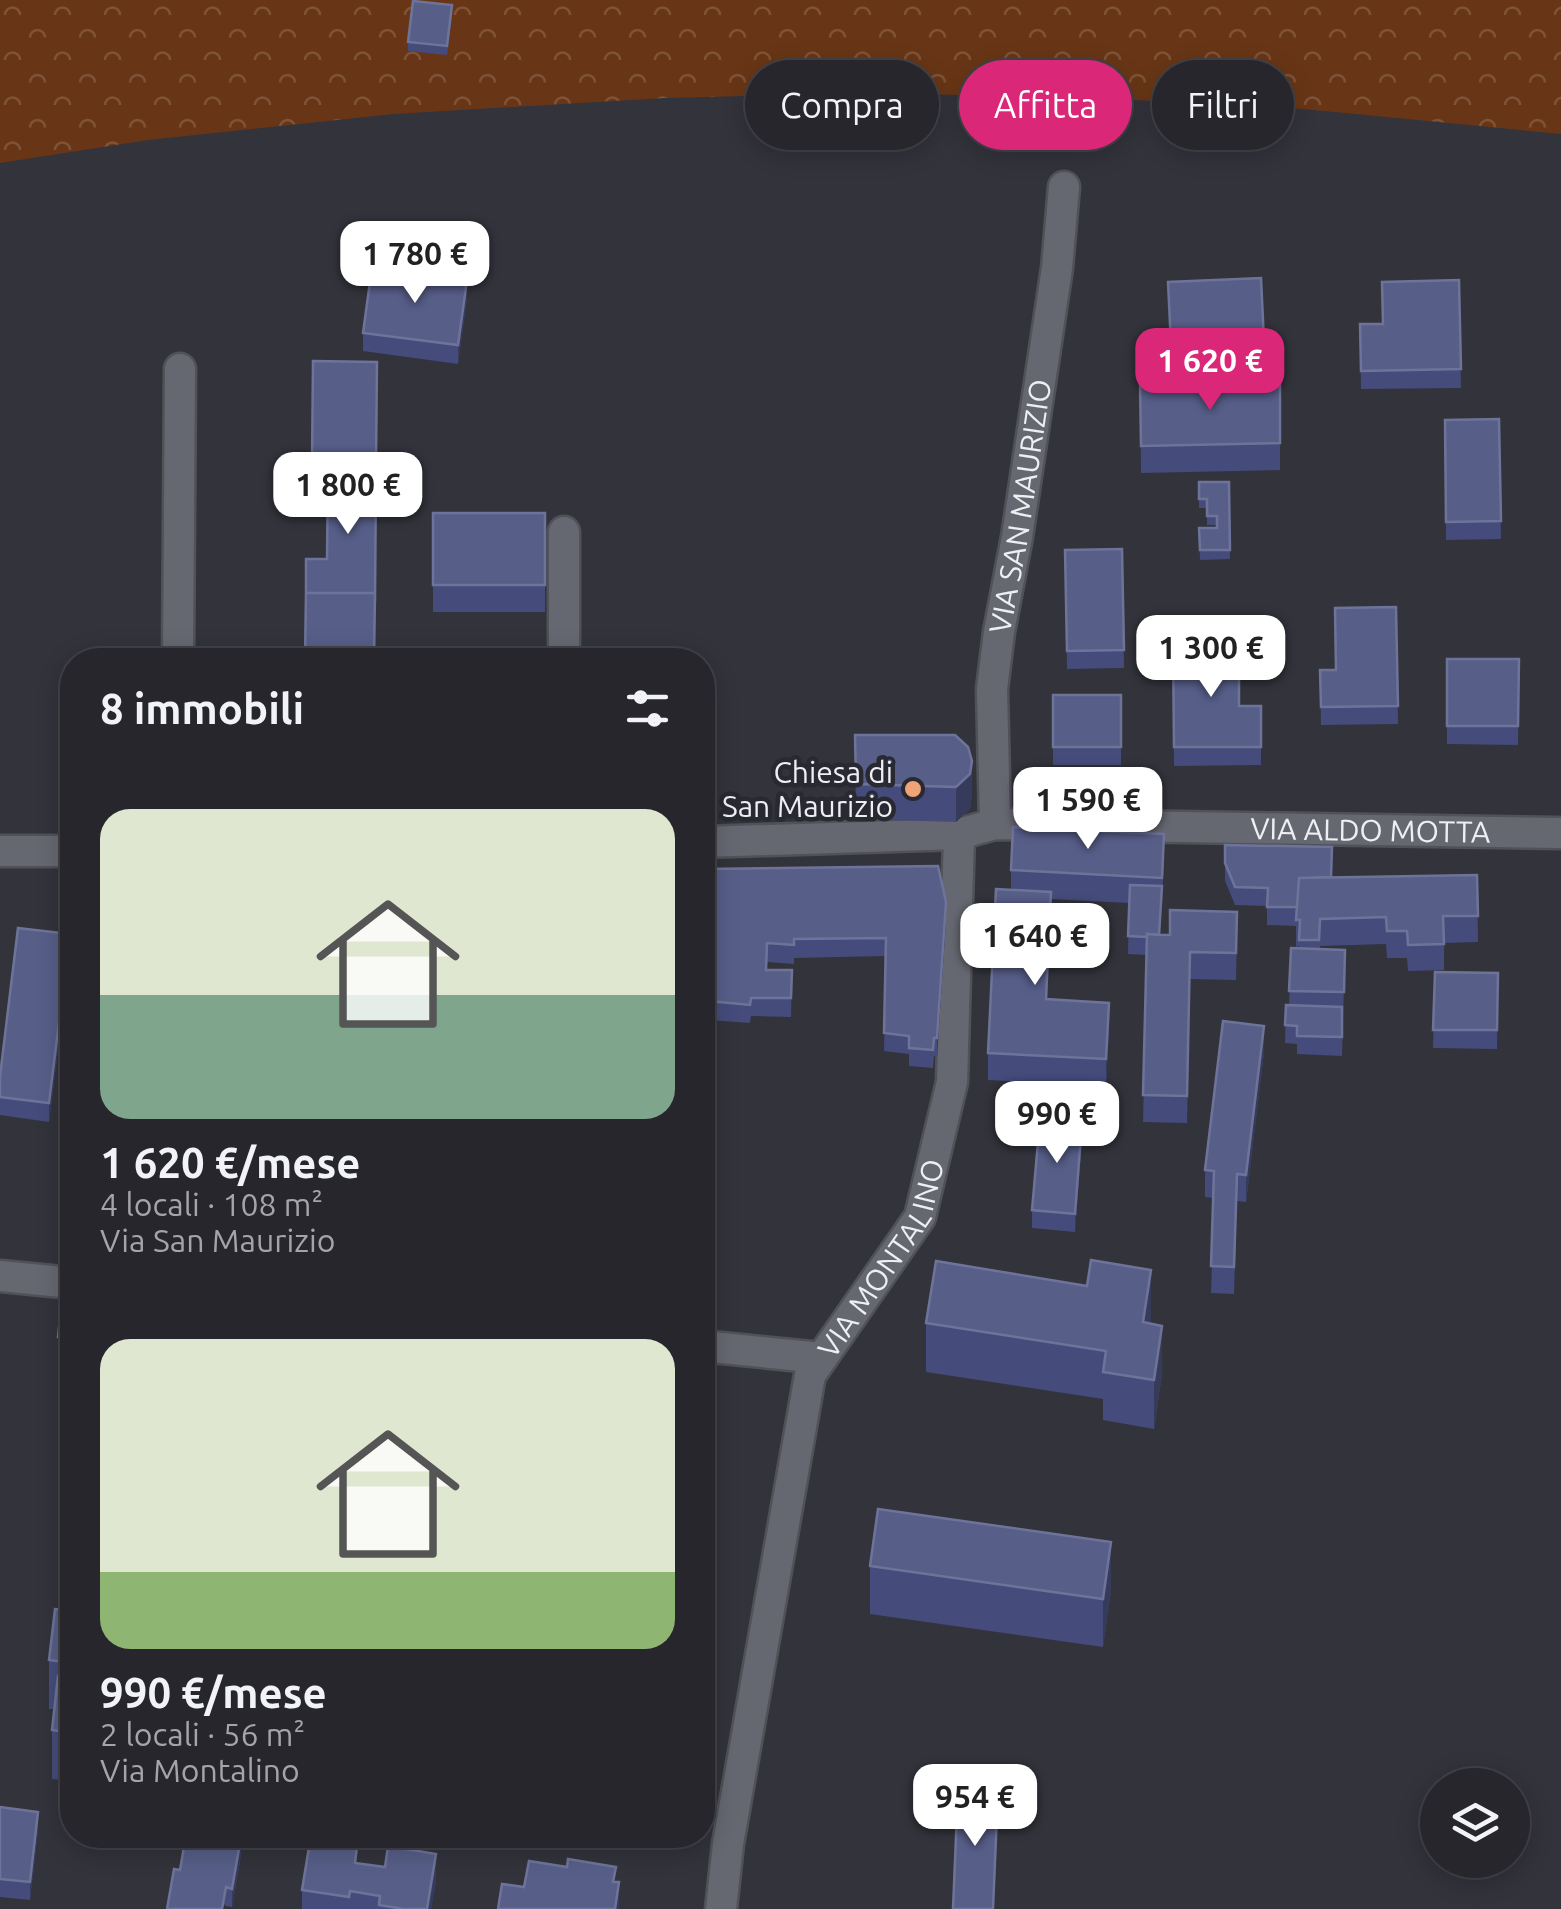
<!DOCTYPE html>
<html lang="it">
<meta charset="utf-8">
<style>
body{margin:0;font-family:Ubuntu,sans-serif;background:#323238;color:#f1f3f6;height:100vh;display:flex;flex-direction:column;font-size:38px;white-space:nowrap}
*{box-sizing:border-box;margin:0}
p{font-size:32px;color:#a4a5a9}
.icon{flex:none;width:55px;height:55px;fill:none;stroke:currentColor;stroke-width:2;stroke-linecap:round;stroke-linejoin:round}
.map{position:relative;flex:1;overflow:hidden}
.details{position:absolute;left:60px;top:648px;width:655px;height:1200px;display:flex;flex-direction:column;background:#26262c;border-radius:40px;box-shadow:0 5px 25px #0003,0 0 0 2px #424348}
.details>*{flex:none}
.banner{position:absolute;left:745px;top:60px;width:665px;height:90px;display:flex;gap:20px}
.tools{position:absolute;left:1420px;top:1768px;display:grid;gap:20px}
.tools a{display:grid;place-items:center;width:110px;height:110px;border-radius:50%;background:#26262c;box-shadow:0 5px 25px #0003,0 0 0 2px #424348;font-size:50px}
.price{position:absolute;translate:-50% -85px;padding:0 22px;border-radius:20px;background:#fff;color:#222;font-size:32px;line-height:65px;filter:drop-shadow(0 2px 5px #0008)}
.price::after{content:'';position:absolute;left:50%;top:60px;width:30px;height:22px;margin-left:-15px;background:inherit;clip-path:polygon(0 0,100% 0,50% 100%)}
.price.selected{background:#db2777;color:#fff}
ul{padding:0;list-style:none}
li{display:grid;align-content:center;gap:20px;height:530px;padding:0 40px}
li span{display:grid;place-items:center;height:310px;border-radius:30px;color:#555}
li>.icon{margin-inline-start:auto}
span .icon{width:180px;height:180px;fill:#fffc;stroke-width:1}
li b{font-size:42px}
h2{display:flex;justify-content:space-between;align-items:center;height:120px;padding:0 40px;font-size:42px}
.pill{padding:0 35px;border-radius:45px;background:#26262c;box-shadow:0 5px 25px #0003,0 0 0 2px #424348;font-size:35px;line-height:90px}
.pill.selected{background:#db2777;color:#fff}
.map>svg:first-child{display:block}
.park{fill:url(#park-crowns)}
.lines{fill:none;stroke-linecap:round;stroke-linejoin:round}
.minor-casing{stroke:#505258;stroke-width:35}
.minor{stroke:#666871;stroke-width:30}
.wall{fill:#454c7b}
.shaded-wall{fill:#363b5c}
.building{fill:#575e88;stroke:#6e7499;stroke-width:2.5}
.poi-dot{fill:#efa377;stroke:#282931;stroke-width:4}
.labels{text-anchor:middle;dominant-baseline:central;stroke-width:9;stroke-linejoin:round;paint-order:stroke}
.street-label{font-size:30px;fill:#edeff3;stroke:#282931}
.poi-label{font-size:30px;fill:#edeff3;stroke:#282931;text-anchor:end}
</style>
<div class="map">
<svg width="1561" height="1909" viewBox="0 0 1561 1909">
<defs>
<pattern id="park-crowns" width="20" height="18" patternUnits="userSpaceOnUse" patternTransform="scale(2.5)"><rect width="20" height="18" fill="#683616"/><path d="M2 6a3 3 0 1 1 6 0M12 15a3 3 0 1 1 6 0" fill="none" stroke="#7e5338"/></pattern>
</defs>
<rect width="100%" height="100%" fill="#32333b"/>
<!-- park -->
<path class="park" d="M 0,0 L 1561,0 L 1561,134 L 1304,109 L 1079,97 L 855,93 L 665,98 L 393,114 L 148,140 L 0,163 Z"/>
<g class="lines">
<defs>
<g id="minor">
<path d="M 178,660 L 180,369"/>
<path d="M 564,660 L 564,532"/>
<path id="s1" d="M 995,824 L 992,689 L 999,632 L 1017,537 L 1057,268 L 1064,187"/>
<path id="s2" d="M 702,842 L 959,834 L 995,824 L 1561,833"/>
<path d="M 0,851 L 72,851"/>
<path d="M 0,1276 L 72,1283"/>
<path d="M 702,1346 L 821,1358"/>
<path id="s3" d="M 721,1909 L 728,1844 L 810,1375 L 920,1217 L 952,1082 L 959,834"/>
</g>
</defs>
<!-- minor casing -->
<use href="#minor" class="minor-casing"/>
<!-- minor -->
<use href="#minor" class="minor"/>
</g>
<!-- wall -->
<path class="wall" d="M 452,14 L 447,55 L 408,51 L 408,42 Z
M 1459,280 L 1461,388 L 1361,389 L 1360,324 L 1383,324 Z
M 1168,282 L 1264,341 L 1264,359 L 1171,363 Z
M 467,298 L 458,364 L 363,351 L 363,333 Z
M 313,361 L 377,362 L 374,660 L 327,559 L 328,490 L 312,490 Z
M 1280,382 L 1280,470 L 1141,473 L 1140,383 Z
M 1499,419 L 1501,539 L 1446,540 L 1445,420 Z
M 1199,482 L 1229,482 L 1230,559 L 1200,560 L 1199,528 L 1217,528 L 1217,525 L 1207,525 L 1207,508 L 1199,508 Z
M 433,513 L 545,513 L 545,612 L 433,612 Z
M 1122,549 L 1124,668 L 1067,669 L 1065,550 Z
M 1396,607 L 1398,724 L 1321,725 L 1320,670 L 1336,670 Z
M 1173,646 L 1239,706 L 1261,706 L 1261,765 L 1174,766 Z
M 1447,659 L 1519,659 L 1518,745 L 1447,744 Z
M 1053,695 L 1121,695 L 1121,765 L 1053,765 Z
M 855,735 L 972,796 L 970,809 L 956,822 L 856,819 Z
M 1225,845 L 1331,877 L 1477,875 L 1478,942 L 1444,943 L 1444,970 L 1408,971 L 1407,958 L 1387,958 L 1386,944 L 1320,946 L 1320,949 L 1345,950 L 1342,1056 L 1297,1054 L 1297,1044 L 1285,1043 L 1286,1005 L 1289,1005 L 1291,948 L 1299,948 L 1299,946 L 1296,947 L 1296,926 L 1267,925 L 1267,906 L 1235,905 L 1225,881 Z
M 1164,861 L 1160,935 L 1237,939 L 1236,980 L 1190,979 L 1187,1123 L 1143,1122 L 1147,955 L 1128,954 L 1129,903 L 1051,899 L 1047,999 L 1109,1029 L 1106,1086 L 988,1080 L 988,1053 L 1011,890 L 1011,870 Z
M 702,869 L 946,921 L 937,1056 L 934,1056 L 933,1068 L 909,1066 L 909,1054 L 884,1051 L 886,956 L 794,958 L 794,964 L 767,962 L 767,970 L 792,970 L 791,1017 L 751,1016 L 750,1023 L 709,1020 L 709,1051 L 702,1051 Z
M 70,952 L 49,1122 L 0,1115 L 0,1076 Z
M 1435,972 L 1498,973 L 1497,1049 L 1433,1048 Z
M 1264,1052 L 1246,1202 L 1237,1201 L 1234,1294 L 1211,1293 L 1214,1198 L 1205,1197 L 1205,1170 Z
M 1082,1140 L 1075,1232 L 1032,1228 L 1032,1210 Z
M 72,1280 L 72,1387 L 58,1385 L 58,1337 Z
M 1151,1319 L 1150,1324 L 1162,1374 L 1154,1429 L 1103,1420 L 1103,1399 L 926,1372 L 926,1323 Z
M 870,1566 L 1111,1591 L 1103,1647 L 870,1614 Z
M 72,1596 L 72,1781 L 52,1779 L 52,1730 L 55,1709 L 49,1709 L 49,1660 Z
M 0,1807 L 38,1830 L 30,1900 L 0,1897 Z
M 241,1855 L 232,1907 L 226,1906 L 180,1870 Z
M 358,1863 L 436,1881 L 431,1909 L 302,1909 L 302,1890 Z"/>
<!-- shaded-wall -->
<path class="shaded-wall" d="M 467,280 L 467,298 L 458,364 L 458,345 Z
M 972,761 L 972,796 L 970,809 L 956,822 L 956,787 Z
M 1051,892 L 1051,919 L 1046,1026 L 1046,999 Z
M 946,902 L 946,921 L 937,1056 L 937,1038 Z
M 70,934 L 70,952 L 49,1122 L 49,1103 Z
M 1109,1003 L 1109,1029 L 1106,1086 L 1106,1059 Z
M 1264,1026 L 1264,1052 L 1246,1202 L 1246,1175 Z
M 1082,1122 L 1082,1140 L 1075,1232 L 1075,1214 Z
M 1151,1270 L 1151,1319 L 1143,1371 L 1143,1322 Z
M 1162,1326 L 1162,1374 L 1154,1429 L 1154,1380 Z
M 1111,1542 L 1111,1591 L 1103,1647 L 1103,1599 Z
M 38,1812 L 38,1830 L 30,1900 L 30,1882 Z
M 241,1837 L 241,1855 L 232,1907 L 232,1889 Z
M 436,1854 L 436,1881 L 431,1909 L 427,1909 Z
M 619,1882 L 619,1909 L 615,1909 Z"/>
<!-- building -->
<path class="building" d="M 413,1 L 452,5 L 447,46 L 408,42 Z
M 372,267 L 467,280 L 458,345 L 363,333 Z
M 1261,278 L 1264,341 L 1171,345 L 1168,282 Z
M 1459,280 L 1461,369 L 1361,371 L 1360,324 L 1383,324 L 1382,282 Z
M 313,361 L 377,362 L 376,464 L 312,463 Z
M 1280,382 L 1280,443 L 1141,446 L 1140,383 Z
M 1499,419 L 1501,521 L 1446,522 L 1445,420 Z
M 328,472 L 376,472 L 375,602 L 375,593 L 306,593 L 306,559 L 327,559 Z
M 1199,482 L 1229,482 L 1230,550 L 1200,550 L 1199,528 L 1217,528 L 1217,516 L 1207,516 L 1207,499 L 1199,499 Z
M 433,513 L 545,513 L 545,585 L 433,585 Z
M 1122,549 L 1124,650 L 1067,651 L 1065,550 Z
M 306,593 L 375,593 L 374,660 L 305,660 Z
M 1396,607 L 1398,706 L 1321,707 L 1320,670 L 1336,670 L 1335,608 Z
M 1173,646 L 1239,646 L 1239,706 L 1261,706 L 1261,747 L 1174,747 Z
M 392,652 L 551,654 L 551,660 L 392,660 Z
M 1447,659 L 1519,659 L 1518,726 L 1447,726 Z
M 1053,695 L 1121,695 L 1121,747 L 1053,747 Z
M 855,735 L 955,735 L 968,747 L 972,761 L 970,774 L 956,787 L 856,784 Z
M 1013,827 L 1164,834 L 1162,878 L 1011,870 Z
M 1225,845 L 1332,847 L 1331,877 L 1299,878 L 1297,907 L 1267,907 L 1268,888 L 1235,887 L 1225,863 Z
M 938,866 L 946,902 L 937,1038 L 934,1038 L 933,1050 L 909,1048 L 909,1036 L 884,1033 L 886,938 L 794,939 L 794,945 L 767,943 L 766,970 L 792,970 L 791,998 L 751,998 L 750,1005 L 708,1001 L 709,1033 L 702,1033 L 702,869 Z
M 1477,875 L 1478,916 L 1443,916 L 1444,944 L 1408,945 L 1407,931 L 1387,931 L 1386,917 L 1320,919 L 1319,940 L 1299,940 L 1300,920 L 1296,920 L 1299,878 Z
M 1130,885 L 1162,886 L 1159,935 L 1147,934 L 1147,937 L 1128,936 Z
M 996,889 L 1051,892 L 1046,999 L 1109,1003 L 1106,1059 L 988,1053 Z
M 1170,910 L 1237,912 L 1236,953 L 1190,952 L 1187,1096 L 1143,1095 L 1147,934 L 1170,935 Z
M 18,928 L 70,934 L 49,1103 L 0,1097 L 0,1076 Z
M 1291,948 L 1345,950 L 1344,992 L 1289,991 Z
M 1435,972 L 1498,973 L 1497,1030 L 1433,1030 Z
M 1286,1005 L 1342,1007 L 1342,1037 L 1297,1036 L 1297,1026 L 1285,1025 Z
M 1223,1021 L 1264,1026 L 1246,1175 L 1237,1174 L 1234,1267 L 1211,1266 L 1214,1171 L 1205,1170 Z
M 1040,1119 L 1082,1122 L 1075,1214 L 1032,1210 Z
M 1091,1260 L 1151,1270 L 1143,1322 L 1162,1326 L 1154,1380 L 1103,1372 L 1106,1351 L 926,1323 L 936,1261 L 1087,1286 Z
M 64,1279 L 72,1280 L 72,1338 L 58,1337 Z
M 878,1509 L 1111,1542 L 1103,1599 L 870,1566 Z
M 68,1596 L 72,1596 L 72,1663 L 49,1660 L 55,1609 L 66,1610 Z
M 58,1676 L 72,1678 L 72,1733 L 52,1730 Z
M 958,1789 L 998,1790 L 993,1909 L 953,1909 Z
M 0,1807 L 38,1812 L 30,1882 L 0,1879 Z
M 186,1835 L 229,1835 L 241,1837 L 232,1889 L 226,1887 L 222,1909 L 167,1909 L 174,1869 L 180,1870 Z
M 311,1835 L 338,1835 L 358,1838 L 355,1863 L 385,1867 L 388,1846 L 436,1854 L 427,1909 L 404,1909 L 379,1905 L 380,1896 L 350,1891 L 349,1897 L 302,1890 Z
M 568,1859 L 616,1867 L 613,1882 L 619,1882 L 615,1909 L 498,1909 L 502,1884 L 524,1887 L 529,1861 L 567,1867 Z"/>
<!-- markers -->
<circle class="poi-dot" cx="913" cy="789" r="10"/>
<g class="labels">
<!-- street labels -->
<g class="street-label">
<text stroke="none"><textPath href="#s1" startOffset="320">VIA SAN MAURIZIO</textPath></text>
<text stroke="none"><textPath href="#s2" startOffset="670">VIA ALDO MOTTA</textPath></text>
<text stroke="none"><textPath href="#s3" startOffset="680">VIA MONTALINO</textPath></text>
</g>
<!-- poi labels -->
<g class="poi-label">
<text x="893" y="772">Chiesa di<tspan x="893" dy="34">San Maurizio</tspan></text>
</g>
</g>
</svg>
<div class="tools">
<a><svg class="icon" aria-label="layers" viewBox="0 0 24 24"><path d="M12 4l9 5-9 5-9-5zM3 14l9 5 9-5"/></svg></a>
</div>
<b class="price" style="left:415px;top:306px">1 780 €</b>
<b class="price selected" style="left:1210px;top:413px">1 620 €</b>
<b class="price" style="left:348px;top:537px">1 800 €</b>
<b class="price" style="left:1211px;top:700px">1 300 €</b>
<b class="price" style="left:1088px;top:852px">1 590 €</b>
<b class="price" style="left:1035px;top:988px">1 640 €</b>
<b class="price" style="left:1057px;top:1166px">990 €</b>
<b class="price" style="left:975px;top:1849px">954 €</b>
<div class="banner">
<a class="pill">Compra</a>
<a class="pill selected">Affitta</a>
<a class="pill">Filtri</a>
</div>
<section class="details">
<h2>8 immobili<svg class="icon" aria-label="filters" viewBox="0 0 24 24"><path d="M4 7h16M4 17h16"/><circle cx="9" cy="7" r="2"/><circle cx="15" cy="17" r="2"/></svg></h2>
<ul>
<li><span style="background:linear-gradient(#dfe7d0 60%,#7fa58c 0)"><svg class="icon" aria-label="home" viewBox="0 0 24 24"><path d="M3 11l9-7 9 7M6 9v11h12V9"/></svg></span><div><b>1 620 €/mese</b><p>4 locali · 108 m²</p><p>Via San Maurizio</p></div></li>
<li><span style="background:linear-gradient(#dfe7d0 75%,#8fb573 0)"><svg class="icon" aria-label="home" viewBox="0 0 24 24"><path d="M3 11l9-7 9 7M6 9v11h12V9"/></svg></span><div><b>990 €/mese</b><p>2 locali · 56 m²</p><p>Via Montalino</p></div></li>
</ul>
</section>
</div>
